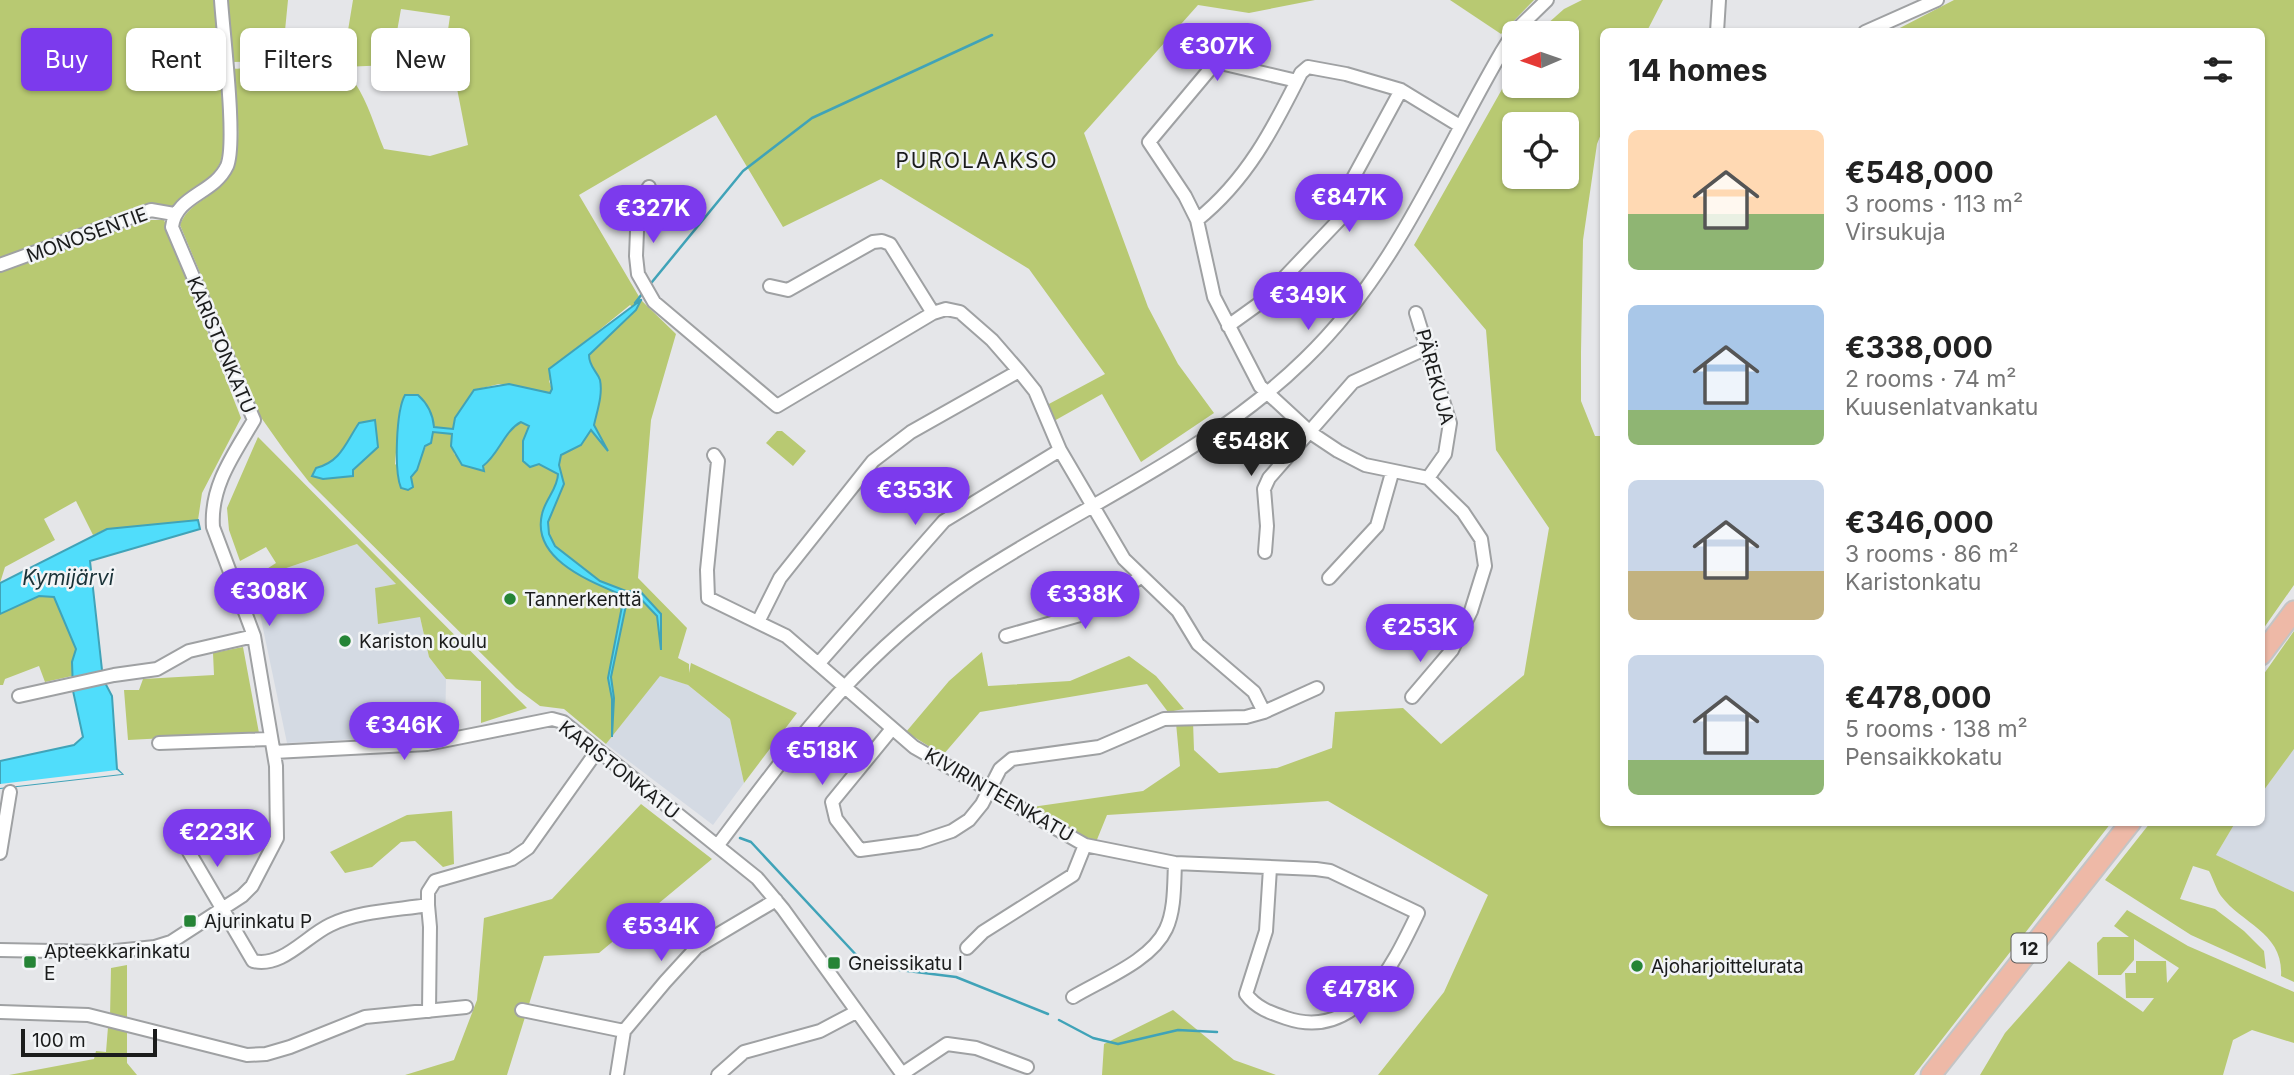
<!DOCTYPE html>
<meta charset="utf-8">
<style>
body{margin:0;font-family:Inter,sans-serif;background:#f2f2f2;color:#222;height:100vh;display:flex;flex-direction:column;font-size:26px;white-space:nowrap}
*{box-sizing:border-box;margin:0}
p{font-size:23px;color:#767676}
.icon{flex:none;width:38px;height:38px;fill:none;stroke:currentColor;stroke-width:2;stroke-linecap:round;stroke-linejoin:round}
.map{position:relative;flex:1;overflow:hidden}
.sheet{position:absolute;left:1600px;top:28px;width:665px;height:798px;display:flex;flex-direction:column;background:#fff;border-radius:10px;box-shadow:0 2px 5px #0004}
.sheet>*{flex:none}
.banner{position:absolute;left:21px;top:28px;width:665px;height:63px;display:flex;gap:14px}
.needle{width:46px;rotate:268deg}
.buttons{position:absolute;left:1502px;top:21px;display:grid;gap:14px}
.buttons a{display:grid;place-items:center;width:77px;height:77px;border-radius:10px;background:#fff;box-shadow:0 2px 5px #0004;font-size:35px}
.scale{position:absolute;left:21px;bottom:18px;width:136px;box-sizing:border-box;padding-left:7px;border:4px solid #1b1c1c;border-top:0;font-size:19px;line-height:24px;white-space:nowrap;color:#1b1c1c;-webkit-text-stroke:5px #f2f4f6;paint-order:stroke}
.price{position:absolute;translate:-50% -60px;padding:0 16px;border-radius:24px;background:#7c3aed;color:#fff;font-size:23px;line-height:46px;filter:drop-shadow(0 2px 4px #0008)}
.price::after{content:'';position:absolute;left:50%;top:42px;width:21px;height:16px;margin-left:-10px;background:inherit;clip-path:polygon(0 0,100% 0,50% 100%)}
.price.active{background:#222;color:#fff}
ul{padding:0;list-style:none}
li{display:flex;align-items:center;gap:21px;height:175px;padding:0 28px}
li span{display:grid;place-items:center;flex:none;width:196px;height:140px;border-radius:10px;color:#555}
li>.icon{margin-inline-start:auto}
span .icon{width:84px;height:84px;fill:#fffc;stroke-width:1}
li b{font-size:30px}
h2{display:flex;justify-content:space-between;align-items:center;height:84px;padding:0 28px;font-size:30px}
.chip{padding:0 24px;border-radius:10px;background:#fff;box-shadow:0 2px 5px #0004;font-size:24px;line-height:63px}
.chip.active{background:#7c3aed;color:#fff}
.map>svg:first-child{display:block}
.built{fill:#d4dae3}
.green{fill:#b8c972;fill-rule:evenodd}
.water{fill:#50ddfb;stroke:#40a3b8;stroke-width:2}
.pier{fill:#e5e6e9}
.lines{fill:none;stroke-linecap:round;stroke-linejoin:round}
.stream{stroke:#40a3b8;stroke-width:2.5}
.minor-casing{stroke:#9fa1a3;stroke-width:16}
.highway-casing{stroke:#c4c4c4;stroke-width:23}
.minor{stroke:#fff;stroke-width:12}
.highway{stroke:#eeb9a7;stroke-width:19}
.poi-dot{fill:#258436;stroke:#f2f4f6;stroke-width:2.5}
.labels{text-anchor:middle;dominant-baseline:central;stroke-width:5;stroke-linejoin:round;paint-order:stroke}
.shield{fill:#f2f4f6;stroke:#5c5d5d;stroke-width:2}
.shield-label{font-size:18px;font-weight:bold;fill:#1b1c1c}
.street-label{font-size:19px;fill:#1b1c1c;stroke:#f2f4f6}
.poi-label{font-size:19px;fill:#1b1c1c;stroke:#f2f4f6;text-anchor:start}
.neighbourhood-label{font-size:21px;letter-spacing:2px;fill:#1b1c1c;stroke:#f2f4f6}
.water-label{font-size:21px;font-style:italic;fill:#1b3339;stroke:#f2f4f6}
</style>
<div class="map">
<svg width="2294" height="1075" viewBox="0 0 2294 1075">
<rect width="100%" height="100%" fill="#e5e6e9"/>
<!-- built -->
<path class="built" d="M 357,544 L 397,585 L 420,617 L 429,657 L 446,679 L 445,734 L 287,743 L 260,614 L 248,581 Z
M 660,675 L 688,685 L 730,719 L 744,783 L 713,825 L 606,744 Z
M 2294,749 L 2294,892 L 2216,855 L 2235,823 L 2261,822 L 2261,794 Z"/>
<!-- green -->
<path class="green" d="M 0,0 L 216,0 C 219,33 231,136 220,163 C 211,183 186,191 174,208 L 150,203 L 88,230 L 0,259 Z
M 227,0 L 288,0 L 282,61 L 232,62 Z
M 353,0 L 1315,0 L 1249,13 L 1198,5 L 1084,133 L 1148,307 L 1178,364 L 1214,413 L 1141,462 L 1102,394 L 1054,421 L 1047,405 L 1105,374 L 1029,269 L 881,179 L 783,227 L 716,115 L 579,195 L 641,300 L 676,334 L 651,420 L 638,578 L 687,628 L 678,658 L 689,664 L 689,673 L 691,663 L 797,713 L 744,783 L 730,719 L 688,685 L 660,676 L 606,744 L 564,709 L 540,706 L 516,688 L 309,482 L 284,450 L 260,416 L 180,225 C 188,205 203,202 218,188 C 250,162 235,105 233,69 C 256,68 342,63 355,83 C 368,102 375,128 384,149 L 430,156 L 468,145 L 447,37 L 450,16 L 401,9 L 391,65 L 342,67 ZM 630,305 L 636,310 L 589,355 L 592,369 L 600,378 L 599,404 L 581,445 L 561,454 L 559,460 L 539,464 L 525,436 L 529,426 L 521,422 C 504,431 499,454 483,466 L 484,470 L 454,454 L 452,434 L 433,432 L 411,477 L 395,464 L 400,405 L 434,427 L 453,429 L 455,418 L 474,390 L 499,384 L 550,393 L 552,389 L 549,381 L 576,349 ZM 359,423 L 378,447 L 353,470 L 325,477 L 316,468 C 344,460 345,445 359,423 Z
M 1450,0 L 1534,0 L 1501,34 Z
M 1582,0 L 1663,0 L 1647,31 L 1603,32 L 1603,129 L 1597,144 L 1583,240 L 1581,352 L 1581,401 L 1595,436 L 1603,436 L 1603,822 L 2111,823 L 1914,1075 L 1378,1075 L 1444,992 L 1488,895 L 1328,801 L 1107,815 L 1096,842 L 1086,839 L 1032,807 L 1143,791 L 1180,766 L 1176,723 L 1193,721 L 1194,750 L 1219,773 L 1277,768 L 1332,748 L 1335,712 L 1403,708 L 1441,744 L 1524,675 L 1549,528 L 1496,450 L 1486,330 L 1414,245 L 1514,68 L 1514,86 L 1566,86 L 1566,33 L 1537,33 L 1564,9 ZM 1514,124 L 1566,124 L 1566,177 L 1514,177 Z
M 1954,0 L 2294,0 L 2294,585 L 2261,632 L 2261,32 L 1894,31 Z
M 148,220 L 164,220 L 241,418 L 202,493 L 198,520 L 107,529 L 93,535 L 76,501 L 44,519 L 55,540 L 5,567 L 0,583 L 0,270 Z
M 777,431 L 782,431 L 806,451 L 793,466 L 766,443 Z
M 258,437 L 527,708 L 481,723 L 481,681 L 446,679 L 429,657 L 420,617 L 378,624 L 375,588 L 396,584 L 357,544 L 248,581 L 276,563 L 266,547 L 240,561 L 229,530 L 227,508 Z
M 39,596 L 54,597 L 76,649 L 72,676 L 45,682 L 39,666 L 5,679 L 3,685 L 0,685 L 0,614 Z
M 2294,631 L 2294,749 L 2261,794 L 2261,678 Z
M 243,647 L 259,733 L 128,740 L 124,690 L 139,690 L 143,679 L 214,675 L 213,653 Z
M 982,652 L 988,686 L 1070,681 L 1129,656 L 1156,676 L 1184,709 L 1168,712 L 1147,684 L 980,712 L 943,755 L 906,732 L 949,681 Z
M 641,804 L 712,859 L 599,953 L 544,956 L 507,1075 L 405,1075 L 454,1060 L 477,1000 L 484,918 L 552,899 Z
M 452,811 L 454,864 L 443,867 L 415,841 L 401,842 L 372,867 L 345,873 L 330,852 L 407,815 Z
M 2150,823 L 2235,823 L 2216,855 L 2294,892 L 2294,982 L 2281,976 C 2284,933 2242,924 2221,896 C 2216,889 2213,878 2209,871 L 2193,866 L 2180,899 L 2215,909 L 2244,931 L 2264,951 L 2266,969 L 2191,935 L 2105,880 Z
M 2127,910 L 2188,946 L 2294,992 L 2294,1043 L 2252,1030 L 2233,1040 L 2223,1075 L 1980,1075 L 2005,1033 L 2069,961 L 2143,1012 L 2154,998 L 2126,998 L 2125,973 L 2136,973 L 2136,961 L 2166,961 L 2167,983 L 2179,968 L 2134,939 L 2134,960 L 2121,975 L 2098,975 L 2097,943 L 2103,937 L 2129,937 L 2114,926 Z
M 127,965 L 127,1019 L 110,1017 L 111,968 Z
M 1173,1010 L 1234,1060 L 1276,1075 L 1102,1075 L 1104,1044 Z
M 108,1027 L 127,1031 L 127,1063 L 137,1075 L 9,1075 L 94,1059 L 96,1051 L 106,1052 Z"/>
<!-- water -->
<path class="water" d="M 641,300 L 636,310 L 589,355 C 589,367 597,371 600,380 C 603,395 597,411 594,425 L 608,451 L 591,430 L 581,445 L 561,455 L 559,465 L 564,484 L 548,522 L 549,534 L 555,546 L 600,581 L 626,591 L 640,591 L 661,614 L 661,650 L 657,616 L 637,595 L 628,596 L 611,677 L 614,698 L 612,737 L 612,699 L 608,678 L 624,596 C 592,582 531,560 542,514 C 545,500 558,488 558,474 L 539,464 L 530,467 L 523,461 L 523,441 L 529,426 L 521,422 C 504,431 499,454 483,466 L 484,471 L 462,465 L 451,446 L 452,434 L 433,432 L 431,443 L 425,446 L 417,470 L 411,477 L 413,487 L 408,490 L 401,488 C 394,471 396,411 405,395 L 418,395 C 428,404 433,414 434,427 L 453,429 L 455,418 L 474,390 L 509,384 L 550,393 L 552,389 L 549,369 Z
M 375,420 L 378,447 L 353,470 L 353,476 L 323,479 L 312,476 L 316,468 C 341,462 346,442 359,423 Z
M 198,520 L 200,529 L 90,561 L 103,679 L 112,696 L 117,769 L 122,774 L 0,788 L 0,761 L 74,745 L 83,737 L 73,691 L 72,662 L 76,649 L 54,597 L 39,596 L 0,614 L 0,583 L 107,529 Z"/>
<!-- pier -->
<path class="pier" d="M 117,770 L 122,774 L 0,788 L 0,784 Z"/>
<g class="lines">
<!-- stream -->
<path class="stream" d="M 652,282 L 743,171 L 812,118 L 992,35
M 641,300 L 635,303 L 642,294
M 740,838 L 751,842 L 859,958 L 900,970 L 956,977 L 1048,1014
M 1059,1020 L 1093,1038 L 1118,1044 L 1178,1030 L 1217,1032"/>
<defs>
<path id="minor" d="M 1717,32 L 1719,0
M 1865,32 L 1937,0
M 1297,81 L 1216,62 L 1149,142 L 1185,196 L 1197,220 L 1214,297 L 1260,386 L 1311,433 L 1338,451 L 1365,465 L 1428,478 L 1463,512 L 1481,539 L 1485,566 L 1471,611 L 1452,650 L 1412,697
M 649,187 L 638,206 L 636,256 L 638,274 L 654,302 L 777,406 L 933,313 L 946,309 L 960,312 L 992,340 L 1019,371 L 1035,391 L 1060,450 L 1124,559 L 1178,611 L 1198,644 L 1254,692 L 1264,712
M 1197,220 C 1247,180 1273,129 1301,73 L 1308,67 L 1346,74 L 1401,90 L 1460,126
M 0,265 L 151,210 L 174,214
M 770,286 L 788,290 L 873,242 L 882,241 L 890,244 L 933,313
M 1416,313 L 1450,423 L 1445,454 L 1428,478
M 1228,326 L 1260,303 L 1339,220 L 1345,193 L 1401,90
M 714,455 L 718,461 L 707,570 L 708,598 L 786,636 L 914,747 L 1085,845 L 1175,863 L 1316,869 L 1330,871 L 1418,913 C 1393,965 1357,1042 1286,1018 C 1271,1013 1256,1008 1246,994 L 1266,931 L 1270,868
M 1265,552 L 1267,526 L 1264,489 L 1269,478 L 1353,382 L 1429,347
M 1329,578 L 1377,526 L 1392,473
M 759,620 L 780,578 L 873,461 L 911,432 L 1019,371
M 1006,636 L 1080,615 L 1141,577
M 819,663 L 944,521 L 1060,450
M 19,696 L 114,675 L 157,669 L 189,651 L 254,636
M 891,730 L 832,802 L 836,819 L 860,850 L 919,842 L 952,831 L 969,820 L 982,804 L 1000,769 L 1012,759 L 1099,747 L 1164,719 L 1246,717 L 1264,712 L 1317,688
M 159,743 L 271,739
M 274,752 L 427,744 L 552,719 L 563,722 L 757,878 L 783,909 L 903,1075
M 203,829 L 189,852 L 253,961 C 282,968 305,937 330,925 C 358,911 397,910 428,905
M 718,845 C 797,740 860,653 972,578 C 1083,505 1209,453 1305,359 C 1397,270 1438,161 1501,53 L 1514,32 L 1547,0
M 0,853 L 10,792
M 967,948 L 983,932 L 1073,875 L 1085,845
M 0,950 L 106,952 L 155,947 L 171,942 L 242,896 L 252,886 L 277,838 L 276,766 L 254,636 L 213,527 C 210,486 234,454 254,420 L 172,227 C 176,195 214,194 227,166 C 237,143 223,32 221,0
M 1073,997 C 1103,979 1151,961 1166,929 C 1175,910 1174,884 1175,863
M 522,1010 L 624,1031
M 429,1011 L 430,927 L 428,905 L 428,892 L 435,881 L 512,859 L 528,848 L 597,751
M 0,1012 L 88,1015 L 247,1055 L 266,1054 L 290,1047 L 365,1017 L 466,1007
M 902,1074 L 947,1044 L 976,1048 L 1027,1067
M 617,1075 L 624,1031 L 665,982 L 697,947 L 776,900
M 718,1075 L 744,1052 L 820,1031 L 856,1012"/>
<path id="highway" d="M 2261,655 L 2294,611
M 1931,1075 L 2131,822"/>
</defs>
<!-- minor casing -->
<use href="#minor" class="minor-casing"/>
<!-- highway casing -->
<use href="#highway" class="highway-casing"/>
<!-- minor -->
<use href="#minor" class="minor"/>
<!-- highway -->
<use href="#highway" class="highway"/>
</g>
<!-- markers -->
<g class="poi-dot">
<circle cx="510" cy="599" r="7"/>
<circle cx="345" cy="641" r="7"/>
<rect x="183" y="914" width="14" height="14" rx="3.5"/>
<rect x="23" y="955" width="14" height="14" rx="3.5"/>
<rect x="827" y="956" width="14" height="14" rx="3.5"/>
<circle cx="1637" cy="966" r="7"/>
</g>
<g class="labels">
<!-- shield labels -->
<rect class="shield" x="2011.5" y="933.5" width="35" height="29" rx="5"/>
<g class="shield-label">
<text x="2029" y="948">12</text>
</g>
<!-- street labels -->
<g class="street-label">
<text transform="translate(87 235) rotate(-20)">MONOSENTIE</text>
<text transform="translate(221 345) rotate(67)">KARISTONKATU</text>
<text transform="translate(1435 377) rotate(75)">PÄREKUJA</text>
<text transform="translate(619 770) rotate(38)">KARISTONKATU</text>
<text transform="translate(999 795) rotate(30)">KIVIRINTEENKATU</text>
</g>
<!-- poi labels -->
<g class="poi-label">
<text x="524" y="599">Tannerkenttä</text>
<text x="359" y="641">Kariston koulu</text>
<text x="204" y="921">Ajurinkatu P</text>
<text x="44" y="951">Apteekkarinkatu<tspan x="44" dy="22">E</tspan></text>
<text x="848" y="963">Gneissikatu I</text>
<text x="1651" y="966">Ajoharjoittelurata</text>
</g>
<!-- neighbourhood labels -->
<g class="neighbourhood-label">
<text x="977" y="160">PUROLAAKSO</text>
</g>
<!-- water labels -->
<g class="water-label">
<text x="68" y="577">Kymijärvi</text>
</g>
</g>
</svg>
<div class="buttons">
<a><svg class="needle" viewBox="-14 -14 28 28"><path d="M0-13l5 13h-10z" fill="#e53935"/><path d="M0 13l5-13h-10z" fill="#767676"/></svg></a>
<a><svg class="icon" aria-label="locate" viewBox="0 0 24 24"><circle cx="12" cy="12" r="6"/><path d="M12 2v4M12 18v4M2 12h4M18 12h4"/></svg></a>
</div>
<div class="scale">100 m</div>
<b class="price" style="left:1217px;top:83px">€307K</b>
<b class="price" style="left:1349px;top:234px">€847K</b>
<b class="price" style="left:653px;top:245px">€327K</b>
<b class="price" style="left:1308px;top:332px">€349K</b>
<b class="price active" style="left:1251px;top:478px">€548K</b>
<b class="price" style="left:915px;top:527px">€353K</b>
<b class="price" style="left:269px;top:628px">€308K</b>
<b class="price" style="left:1085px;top:631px">€338K</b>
<b class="price" style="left:1420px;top:664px">€253K</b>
<b class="price" style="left:404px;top:762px">€346K</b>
<b class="price" style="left:822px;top:787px">€518K</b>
<b class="price" style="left:217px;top:869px">€223K</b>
<b class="price" style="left:661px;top:963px">€534K</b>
<b class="price" style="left:1360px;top:1026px">€478K</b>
<div class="banner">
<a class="chip active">Buy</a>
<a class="chip">Rent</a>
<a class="chip">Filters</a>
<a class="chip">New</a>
</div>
<section class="sheet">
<h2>14 homes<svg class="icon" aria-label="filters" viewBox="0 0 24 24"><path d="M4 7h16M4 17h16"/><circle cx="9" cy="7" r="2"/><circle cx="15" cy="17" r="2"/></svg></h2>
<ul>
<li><span style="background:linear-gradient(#ffd9b3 60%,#8fb573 0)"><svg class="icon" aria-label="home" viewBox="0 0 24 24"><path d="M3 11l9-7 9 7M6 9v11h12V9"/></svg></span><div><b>€548,000</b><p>3 rooms · 113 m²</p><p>Virsukuja</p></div></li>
<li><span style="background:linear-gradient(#a9c7e8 75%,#8fb573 0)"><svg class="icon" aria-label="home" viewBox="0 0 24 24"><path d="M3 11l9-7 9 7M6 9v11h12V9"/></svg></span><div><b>€338,000</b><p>2 rooms · 74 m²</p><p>Kuusenlatvankatu</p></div></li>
<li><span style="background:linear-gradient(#c9d6e8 65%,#c2b280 0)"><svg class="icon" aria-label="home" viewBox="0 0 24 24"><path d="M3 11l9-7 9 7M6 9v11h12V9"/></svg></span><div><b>€346,000</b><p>3 rooms · 86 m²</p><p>Karistonkatu</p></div></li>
<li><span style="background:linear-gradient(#c9d6e8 75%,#8fb573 0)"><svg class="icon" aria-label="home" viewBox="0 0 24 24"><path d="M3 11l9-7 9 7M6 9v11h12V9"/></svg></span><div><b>€478,000</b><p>5 rooms · 138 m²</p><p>Pensaikkokatu</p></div></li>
</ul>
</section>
</div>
